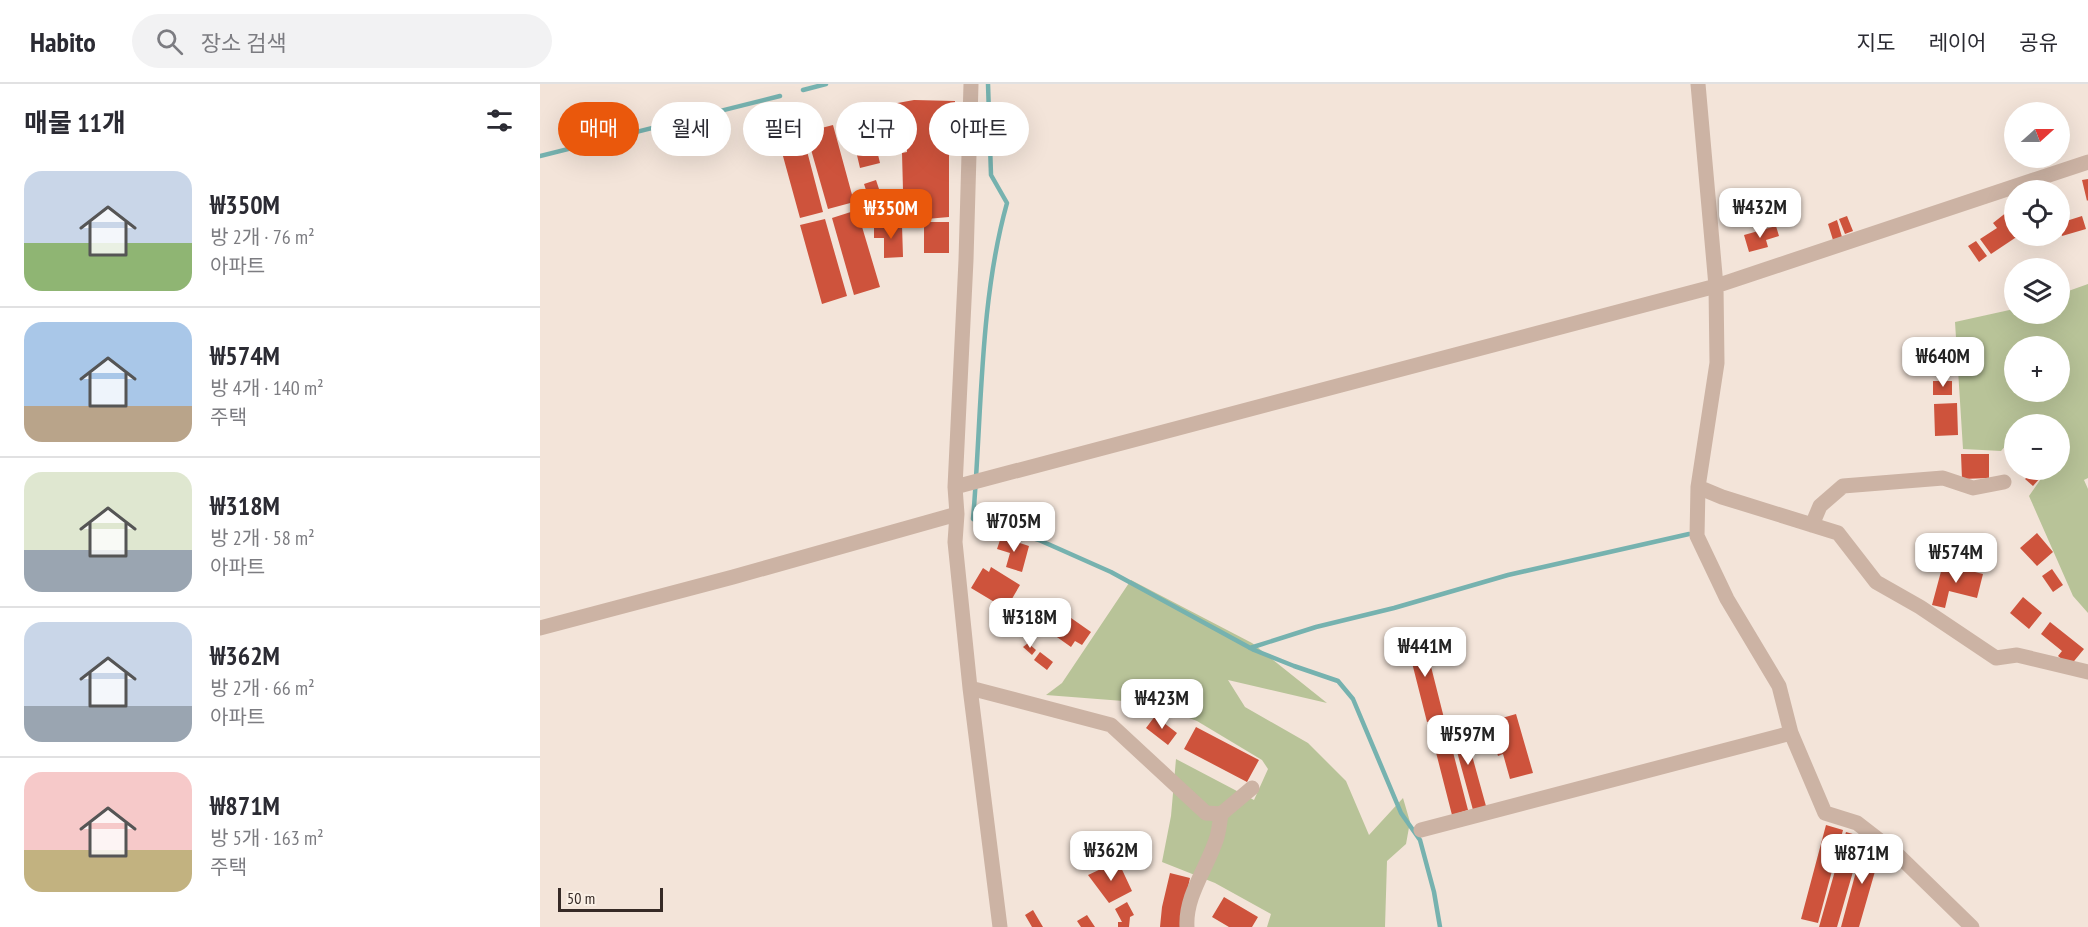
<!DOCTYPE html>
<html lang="ko">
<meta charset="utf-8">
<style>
body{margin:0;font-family:"PT Sans Narrow","Noto Sans KR",sans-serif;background:#f2f2f3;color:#2b2b33;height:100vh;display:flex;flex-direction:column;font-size:22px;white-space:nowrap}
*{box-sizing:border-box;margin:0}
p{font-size:20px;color:#7c7c81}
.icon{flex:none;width:33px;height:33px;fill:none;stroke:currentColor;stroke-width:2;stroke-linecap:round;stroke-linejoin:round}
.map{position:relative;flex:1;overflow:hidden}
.side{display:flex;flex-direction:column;background:#fff;width:540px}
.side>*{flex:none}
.top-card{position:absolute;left:18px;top:18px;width:570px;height:54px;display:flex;gap:12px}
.needle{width:39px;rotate:69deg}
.buttons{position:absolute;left:1464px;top:18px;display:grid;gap:12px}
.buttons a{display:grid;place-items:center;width:66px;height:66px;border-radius:50%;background:#fff;box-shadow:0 6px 24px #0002;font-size:30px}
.scale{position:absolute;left:18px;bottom:15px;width:105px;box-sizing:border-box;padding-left:6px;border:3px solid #362a26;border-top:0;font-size:16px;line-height:21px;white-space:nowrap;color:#362a26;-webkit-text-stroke:4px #faefe5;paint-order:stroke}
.price{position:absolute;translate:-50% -51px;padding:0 14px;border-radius:12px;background:#fff;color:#222;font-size:20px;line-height:39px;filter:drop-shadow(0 2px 3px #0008)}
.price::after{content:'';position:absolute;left:50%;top:36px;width:18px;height:14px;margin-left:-9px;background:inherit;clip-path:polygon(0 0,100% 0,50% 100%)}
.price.active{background:#ea580c;color:#fff}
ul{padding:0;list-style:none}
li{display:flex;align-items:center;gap:18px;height:150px;padding:0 24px}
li+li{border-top:2px solid #e1e1e2}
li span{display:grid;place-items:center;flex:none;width:168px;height:120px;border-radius:18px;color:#555}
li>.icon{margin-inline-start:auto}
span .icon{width:72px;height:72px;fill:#fffc;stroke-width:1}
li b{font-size:26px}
h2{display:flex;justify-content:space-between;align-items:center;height:72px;padding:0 24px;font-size:26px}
.tag{padding:0 21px;border-radius:27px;background:#fff;box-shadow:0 6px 24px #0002;font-size:21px;line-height:54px}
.tag.active{background:#ea580c;color:#fff}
header{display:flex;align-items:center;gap:36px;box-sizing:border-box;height:84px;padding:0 30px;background:#fff;border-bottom:2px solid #e1e1e2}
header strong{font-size:28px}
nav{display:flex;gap:33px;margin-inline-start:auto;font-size:21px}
.search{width:420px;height:54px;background:#f2f2f3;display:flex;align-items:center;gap:15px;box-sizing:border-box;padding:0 21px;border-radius:33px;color:#7c7c81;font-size:22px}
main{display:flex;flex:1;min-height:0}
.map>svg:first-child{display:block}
.green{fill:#b8c398;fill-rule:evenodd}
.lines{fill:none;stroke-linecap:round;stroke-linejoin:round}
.stream{stroke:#76b2af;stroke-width:4.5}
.building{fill:#ce533c}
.minor{stroke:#ccb3a4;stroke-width:15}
</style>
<header>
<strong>Habito</strong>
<div class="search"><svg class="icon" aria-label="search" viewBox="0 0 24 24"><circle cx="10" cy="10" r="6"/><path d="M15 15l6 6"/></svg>장소 검색</div>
<nav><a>지도</a><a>레이어</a><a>공유</a></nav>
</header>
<main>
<section class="side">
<h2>매물 11개<svg class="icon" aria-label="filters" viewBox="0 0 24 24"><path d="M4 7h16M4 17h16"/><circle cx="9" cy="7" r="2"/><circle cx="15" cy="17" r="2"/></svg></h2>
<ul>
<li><span style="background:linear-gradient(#c9d6e8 60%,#8fb573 0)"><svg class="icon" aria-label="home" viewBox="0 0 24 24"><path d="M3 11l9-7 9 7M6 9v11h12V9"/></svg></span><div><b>₩350M</b><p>방 2개 · 76 m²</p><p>아파트</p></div></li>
<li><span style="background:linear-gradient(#a9c7e8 70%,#b9a48a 0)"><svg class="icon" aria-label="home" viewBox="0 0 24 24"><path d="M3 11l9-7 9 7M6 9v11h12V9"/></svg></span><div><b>₩574M</b><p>방 4개 · 140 m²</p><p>주택</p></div></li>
<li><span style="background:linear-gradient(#dfe7d0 65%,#9aa5b1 0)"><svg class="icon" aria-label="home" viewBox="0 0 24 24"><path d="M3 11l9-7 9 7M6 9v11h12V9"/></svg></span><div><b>₩318M</b><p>방 2개 · 58 m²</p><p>아파트</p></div></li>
<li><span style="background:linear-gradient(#c9d6e8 70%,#9aa5b1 0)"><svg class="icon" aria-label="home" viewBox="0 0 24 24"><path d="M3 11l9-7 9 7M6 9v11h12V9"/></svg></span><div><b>₩362M</b><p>방 2개 · 66 m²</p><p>아파트</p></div></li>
<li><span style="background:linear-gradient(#f6c9c9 65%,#c2b280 0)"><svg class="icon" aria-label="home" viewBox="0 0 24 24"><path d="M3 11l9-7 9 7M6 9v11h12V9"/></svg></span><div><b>₩871M</b><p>방 5개 · 163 m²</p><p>주택</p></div></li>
</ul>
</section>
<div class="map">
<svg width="1548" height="843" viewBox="0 0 1548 843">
<rect width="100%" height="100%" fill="#f3e4d9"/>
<!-- green -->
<path class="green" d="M 1548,200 L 1548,394 L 1544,396 L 1548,405 L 1548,529 L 1533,512 L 1489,412 L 1507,386 L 1520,386 L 1520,340 L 1492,340 L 1487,337 L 1484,340 L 1474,340 L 1474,352 L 1461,367 L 1423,365 L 1415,238 L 1474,225 L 1474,230 L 1520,230 L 1520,210 ZM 1474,262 L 1520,262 L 1520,308 L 1474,308 Z
M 591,496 L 712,559 L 787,619 L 688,596 L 705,623 L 768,659 L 806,697 L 829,751 L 863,714 L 870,738 L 866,760 L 847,777 L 845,843 L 727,843 L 731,830 L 675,799 L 622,778 L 631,732 L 636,675 L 714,716 L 728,685 L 722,676 L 657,637 L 609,619 L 506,611 L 522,599 Z"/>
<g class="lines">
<!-- stream -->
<path class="stream" d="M 448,0 L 451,91 L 467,119 C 439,219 442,332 433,435 L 499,456 L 571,488 L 714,566 L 754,582 L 798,597 L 813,615 L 861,729 L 880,756 L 894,808 L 900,843
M 263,6 L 286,0
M 0,72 L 240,12
M 710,564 L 776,543 L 854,524 L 968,491 L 1149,450"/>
</g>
<!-- building -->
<path class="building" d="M 374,16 L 415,17 L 415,36 L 409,37 L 409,133 L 375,136 L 372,106 L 363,106 L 362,69 L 367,68 L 367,41 L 373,38 L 373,33 L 347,45 L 341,22 Z
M 328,29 L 340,79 L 320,84 L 308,33 Z
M 293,41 L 314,118 L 288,125 L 266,48 Z
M 262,48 L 283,128 L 260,134 L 238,54 Z
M 1548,95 L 1548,116 L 1547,117 L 1542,96 Z
M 336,96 L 341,111 L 329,115 L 324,100 Z
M 1472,124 L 1474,127 L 1474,152 L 1478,152 L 1451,170 L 1440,155 L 1457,144 L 1453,139 Z
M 317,126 L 340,203 L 314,211 L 292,134 Z
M 1307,132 L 1313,147 L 1305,150 L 1299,135 Z
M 1542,132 L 1546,145 L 1522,152 L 1520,139 Z
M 285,135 L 307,212 L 282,220 L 260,141 Z
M 1297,136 L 1302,153 L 1293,156 L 1288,140 Z
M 384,138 L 409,138 L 409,169 L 384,169 Z
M 362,141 L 363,173 L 344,174 L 344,154 L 334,154 L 334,142 Z
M 1236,142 L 1239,152 L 1226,156 L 1228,163 L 1209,168 L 1204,151 Z
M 1436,157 L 1447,172 L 1439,178 L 1428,162 Z
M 1393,297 L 1412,297 L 1412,311 L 1393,311 Z
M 1417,319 L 1418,351 L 1395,352 L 1394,320 Z
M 1421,370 L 1449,370 L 1449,394 L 1422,395 Z
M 1494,386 L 1507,386 L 1493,402 L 1485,395 Z
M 1497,449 L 1513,468 L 1497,482 L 1480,464 Z
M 461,453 L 489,462 L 482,488 L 466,483 L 470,469 L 457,465 Z
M 1403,480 L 1443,490 L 1437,514 L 1409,507 L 1405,524 L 1392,521 Z
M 451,483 L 480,501 L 466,525 L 431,504 L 443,484 L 449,488 Z
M 1512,485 L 1523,501 L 1513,508 L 1502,492 Z
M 1483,513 L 1502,529 L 1489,545 L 1470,529 Z
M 514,522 L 551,548 L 542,561 L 535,557 L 531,563 L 500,541 Z
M 1510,538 L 1544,565 L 1530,582 L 1518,572 L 1522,567 L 1501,550 Z
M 883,551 L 904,634 L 887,638 L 866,555 Z
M 488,559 L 496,566 L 492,571 L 483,563 Z
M 500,568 L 513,578 L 507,586 L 494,576 Z
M 976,630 L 993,689 L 970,695 L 963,670 L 958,672 L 955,662 L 961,660 L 955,636 Z
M 615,632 L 637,649 L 628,661 L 606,644 Z
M 923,639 L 946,722 L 933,726 L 910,642 Z
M 906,641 L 928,726 L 912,731 L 890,645 Z
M 656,643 L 719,676 L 707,698 L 644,665 Z
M 1286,741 L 1303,746 L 1278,839 L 1261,835 Z
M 1306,748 L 1323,753 L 1297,843 L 1279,843 Z
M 1324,758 L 1342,763 L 1319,843 L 1301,843 Z
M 578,777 L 592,807 L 569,819 L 548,791 Z
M 630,789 L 650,794 L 643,826 L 642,843 L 620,843 L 622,823 Z
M 684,813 L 718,833 L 712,843 L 689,843 L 672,833 Z
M 587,818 L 594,831 L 590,833 L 589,843 L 578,843 L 578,838 L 582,838 L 575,825 Z
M 493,826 L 503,843 L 492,843 L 485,831 Z
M 547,831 L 555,843 L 541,843 L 537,837 Z"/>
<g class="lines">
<!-- minor -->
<path class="minor" d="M 431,0 L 426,176 L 415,403 L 417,430 L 415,458 L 430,604 L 460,843
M 1158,0 L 1176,202 L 1177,279 L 1158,403 L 1182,413 L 1298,449 L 1336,498 L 1380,523 L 1456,574 L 1477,571 L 1548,588
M 415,403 L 1176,202 L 1548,78
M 1158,403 L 1157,452 L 1187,515 L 1239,602 L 1251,649 L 1285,729 L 1317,739 L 1357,770 L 1432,843
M 1272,441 L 1280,422 L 1303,402 L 1403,394 L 1433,404 L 1464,398
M 0,544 L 193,493 L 417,430
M 430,604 L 571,641 L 666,729 L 681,730
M 881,746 L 1251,649
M 647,843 C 645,811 668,783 677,753 C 679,746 680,737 681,730 L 712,704"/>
</g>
</svg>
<div class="buttons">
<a><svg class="needle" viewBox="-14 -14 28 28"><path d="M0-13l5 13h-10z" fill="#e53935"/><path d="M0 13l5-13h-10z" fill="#7c7c81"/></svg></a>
<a><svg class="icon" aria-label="locate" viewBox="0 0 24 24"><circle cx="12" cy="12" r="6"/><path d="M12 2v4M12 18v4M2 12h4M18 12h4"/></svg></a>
<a><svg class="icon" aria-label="layers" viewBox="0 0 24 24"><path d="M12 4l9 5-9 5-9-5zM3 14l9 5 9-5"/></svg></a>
<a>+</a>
<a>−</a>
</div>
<div class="scale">50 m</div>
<b class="price" style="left:1220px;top:155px">₩432M</b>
<b class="price active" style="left:351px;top:156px">₩350M</b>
<b class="price" style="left:1403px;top:304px">₩640M</b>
<b class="price" style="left:474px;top:469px">₩705M</b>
<b class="price" style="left:1416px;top:500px">₩574M</b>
<b class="price" style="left:490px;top:565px">₩318M</b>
<b class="price" style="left:885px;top:594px">₩441M</b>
<b class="price" style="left:622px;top:646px">₩423M</b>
<b class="price" style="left:928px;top:682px">₩597M</b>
<b class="price" style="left:571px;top:798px">₩362M</b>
<b class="price" style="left:1322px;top:801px">₩871M</b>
<div class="top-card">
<a class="tag active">매매</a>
<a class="tag">월세</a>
<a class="tag">필터</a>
<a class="tag">신규</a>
<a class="tag">아파트</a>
</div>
</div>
</main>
